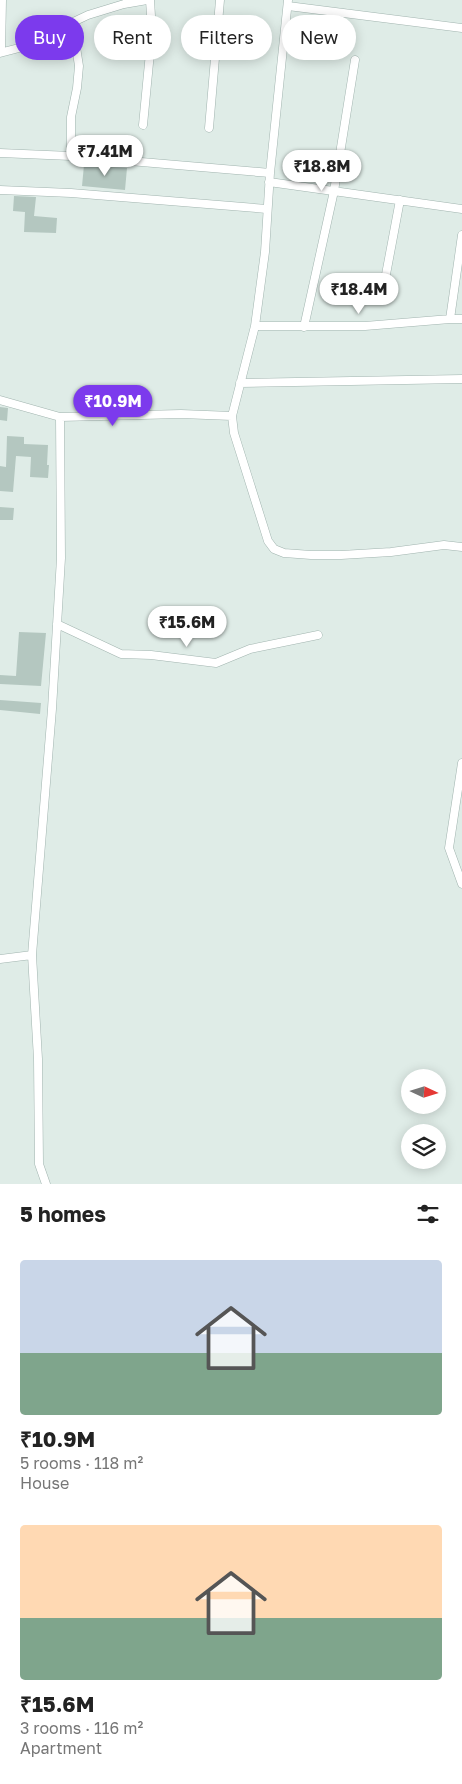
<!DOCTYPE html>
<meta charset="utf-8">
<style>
body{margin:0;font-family:"Golos Text",sans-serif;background:#f6f6f6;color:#222;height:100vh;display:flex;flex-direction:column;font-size:19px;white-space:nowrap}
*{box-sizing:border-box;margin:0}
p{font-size:16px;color:#767676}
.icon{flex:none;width:28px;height:28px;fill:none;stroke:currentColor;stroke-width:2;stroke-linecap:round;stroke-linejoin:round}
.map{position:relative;height:1184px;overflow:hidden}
.side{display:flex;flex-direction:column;background:#fff;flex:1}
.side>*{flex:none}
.hud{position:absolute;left:15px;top:15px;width:432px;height:45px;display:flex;gap:10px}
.needle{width:32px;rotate:94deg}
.tools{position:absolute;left:401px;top:1069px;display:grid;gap:10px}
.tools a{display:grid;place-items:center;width:45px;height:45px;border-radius:50%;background:#fff;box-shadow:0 2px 12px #0003;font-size:25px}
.price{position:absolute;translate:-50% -42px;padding:0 11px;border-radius:18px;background:#fff;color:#222;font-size:16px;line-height:32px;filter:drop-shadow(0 1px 2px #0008)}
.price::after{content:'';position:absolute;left:50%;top:30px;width:15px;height:11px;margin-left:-8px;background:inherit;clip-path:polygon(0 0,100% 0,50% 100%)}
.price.active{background:#7c3aed;color:#fff}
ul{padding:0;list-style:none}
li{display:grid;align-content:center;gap:10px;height:265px;padding:0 20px}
li span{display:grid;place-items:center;height:155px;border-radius:5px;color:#555}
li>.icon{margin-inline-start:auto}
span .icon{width:90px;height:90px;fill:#fffc;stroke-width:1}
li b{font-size:21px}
h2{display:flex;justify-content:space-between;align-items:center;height:60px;padding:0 20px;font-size:21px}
.tag{padding:0 18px;border-radius:22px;background:#fff;box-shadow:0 2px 12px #0003;font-size:18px;line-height:45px}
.tag.active{background:#7c3aed;color:#fff}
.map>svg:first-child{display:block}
.building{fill:#b4c7c0}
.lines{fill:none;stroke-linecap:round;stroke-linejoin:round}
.minor-casing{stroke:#a1b4af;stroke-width:9}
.minor{stroke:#fff;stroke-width:8}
</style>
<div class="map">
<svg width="462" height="1184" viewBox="0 0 462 1184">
<rect width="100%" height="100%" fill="#dfece7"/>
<!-- building -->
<path class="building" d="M 84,165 L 127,168 L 125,190 L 82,186 Z
M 14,196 L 36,197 L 34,216 L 57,218 L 56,233 L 24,232 L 25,212 L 13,211 Z
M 0,407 L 8,408 L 7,421 L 0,420 Z
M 7,436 L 24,437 L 24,444 L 48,445 L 47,465 L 49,465 L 48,478 L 30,477 L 31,457 L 16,456 L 13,492 L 0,491 L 0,466 L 6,467 Z
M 0,507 L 14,508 L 13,520 L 0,520 Z
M 19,632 L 46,633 L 41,686 L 0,684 L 0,675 L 16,676 Z
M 0,700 L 41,703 L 40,714 L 0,710 Z"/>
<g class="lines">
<defs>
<path id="minor" d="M 288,0 L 270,173 L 265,252 L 255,326 L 232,416 L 234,433 L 268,541 L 274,549 L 284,553 L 311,555 L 341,555 L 391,552 L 444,545 L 462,547
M 288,6 L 462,28
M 69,24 L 76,47 L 79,66 L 77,88 L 71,117 L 71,156
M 1,52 L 2,0
M 0,53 L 50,40 L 69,24 L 88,15 L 124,4 L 147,0
M 143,125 L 152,32 L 150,0
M 209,128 L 220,0
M 0,153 L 71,156 L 270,173
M 269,182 L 462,209
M 0,190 L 71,193 L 267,209
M 384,285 L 400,200
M 450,319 L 462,235
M 255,326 L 365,326 L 450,319 L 462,319
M 304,327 L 334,191 L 355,60
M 240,383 L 462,379
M 0,400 L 60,417 L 181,414 L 232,416
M 57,624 L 121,654 L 151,655 L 216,663 L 250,649 L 318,635
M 462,763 L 449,848 L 462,884
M 0,959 L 32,955
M 46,1184 L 39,1164 L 38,1059 L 32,955 L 52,709 L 61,558 L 60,417"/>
</defs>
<!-- minor casing -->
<use href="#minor" class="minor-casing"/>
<!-- minor -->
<use href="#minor" class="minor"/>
</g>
</svg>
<div class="tools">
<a><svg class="needle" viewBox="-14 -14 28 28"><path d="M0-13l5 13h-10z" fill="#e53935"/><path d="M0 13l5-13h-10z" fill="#767676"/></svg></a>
<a><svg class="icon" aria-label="layers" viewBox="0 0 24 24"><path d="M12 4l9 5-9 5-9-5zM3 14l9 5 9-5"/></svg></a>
</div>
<b class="price" style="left:105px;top:177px">₹7.41M</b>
<b class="price" style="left:322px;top:192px">₹18.8M</b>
<b class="price" style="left:359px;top:315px">₹18.4M</b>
<b class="price active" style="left:113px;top:427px">₹10.9M</b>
<b class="price" style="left:187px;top:648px">₹15.6M</b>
<div class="hud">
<a class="tag active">Buy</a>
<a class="tag">Rent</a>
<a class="tag">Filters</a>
<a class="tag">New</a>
</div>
</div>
<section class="side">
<h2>5 homes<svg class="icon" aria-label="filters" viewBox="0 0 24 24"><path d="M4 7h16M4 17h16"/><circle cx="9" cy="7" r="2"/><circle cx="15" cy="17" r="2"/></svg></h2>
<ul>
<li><span style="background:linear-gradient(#c9d6e8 60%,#7fa58c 0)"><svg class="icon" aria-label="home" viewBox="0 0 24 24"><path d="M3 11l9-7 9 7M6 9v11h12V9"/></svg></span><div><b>₹10.9M</b><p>5 rooms · 118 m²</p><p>House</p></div></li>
<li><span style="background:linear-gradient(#ffd9b3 60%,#7fa58c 0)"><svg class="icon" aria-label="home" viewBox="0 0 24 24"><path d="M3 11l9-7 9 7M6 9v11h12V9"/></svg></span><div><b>₹15.6M</b><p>3 rooms · 116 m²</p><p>Apartment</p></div></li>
</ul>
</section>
